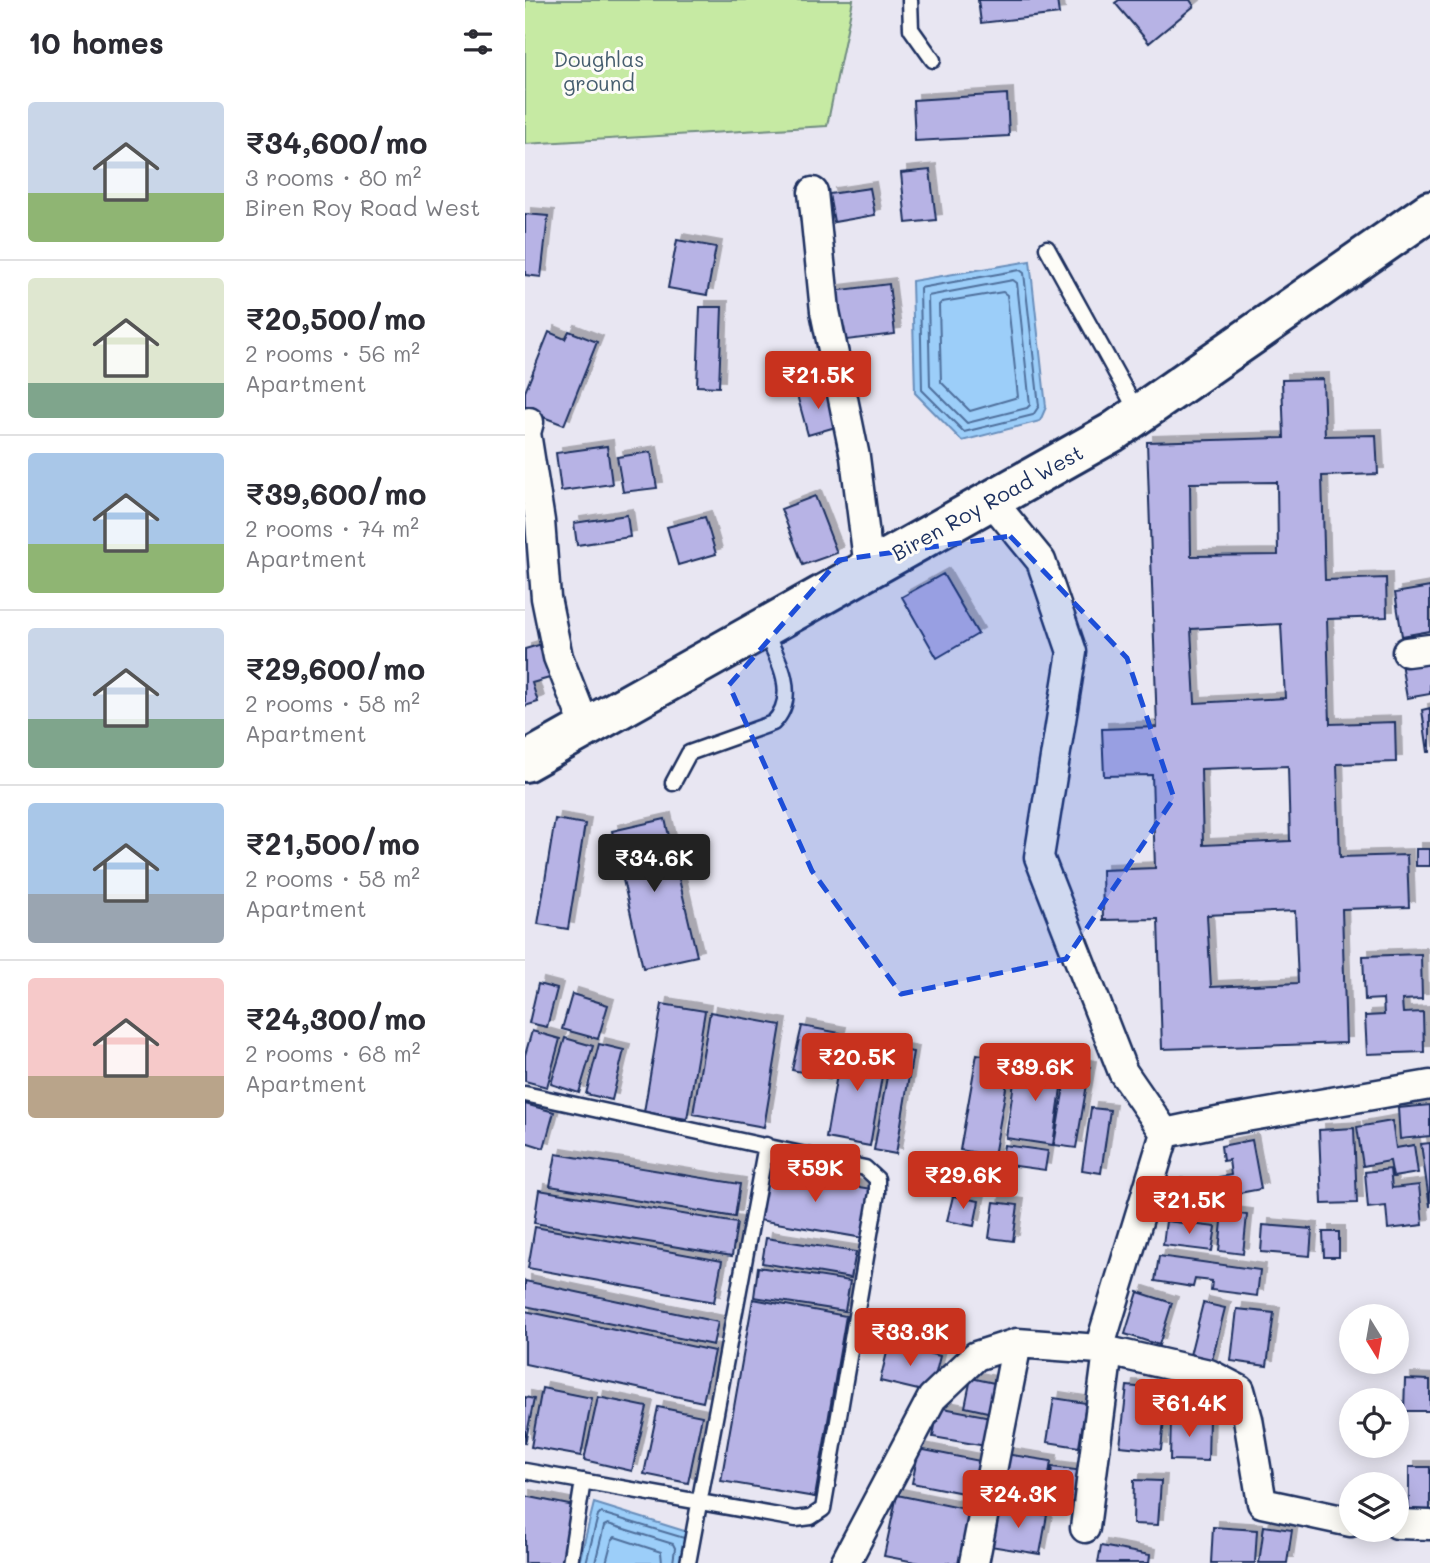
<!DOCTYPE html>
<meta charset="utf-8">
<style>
body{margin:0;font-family:Mali,sans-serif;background:#f2f2f3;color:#2b2b33;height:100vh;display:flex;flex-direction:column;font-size:26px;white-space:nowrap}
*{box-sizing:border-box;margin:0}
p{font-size:23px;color:#7c7c81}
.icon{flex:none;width:38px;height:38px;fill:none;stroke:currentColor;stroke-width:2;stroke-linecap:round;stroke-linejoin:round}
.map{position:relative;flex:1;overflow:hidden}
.details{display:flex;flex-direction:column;background:#fff;width:525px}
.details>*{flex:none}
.needle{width:46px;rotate:169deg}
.controls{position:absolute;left:814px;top:1304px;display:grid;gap:14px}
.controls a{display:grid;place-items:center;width:70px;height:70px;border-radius:50%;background:#fff;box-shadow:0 4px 18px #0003;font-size:35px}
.price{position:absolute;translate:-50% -60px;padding:0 16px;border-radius:7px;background:#c8321e;color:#fff;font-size:23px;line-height:46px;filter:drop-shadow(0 2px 4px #0008)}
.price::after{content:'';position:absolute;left:50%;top:42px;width:21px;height:16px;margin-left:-10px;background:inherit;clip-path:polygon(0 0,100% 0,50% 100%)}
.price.active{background:#222;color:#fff}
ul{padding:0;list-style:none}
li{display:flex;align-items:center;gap:21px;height:175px;padding:0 28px}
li+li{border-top:2px solid #e1e1e2}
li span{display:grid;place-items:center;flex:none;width:196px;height:140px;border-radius:7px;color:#555}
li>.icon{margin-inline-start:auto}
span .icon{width:84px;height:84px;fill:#fffc;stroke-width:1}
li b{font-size:30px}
h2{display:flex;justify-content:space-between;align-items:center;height:84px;padding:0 28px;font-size:30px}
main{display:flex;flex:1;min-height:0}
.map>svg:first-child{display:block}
.green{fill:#c6eaa3;stroke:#708c80;stroke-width:2}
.water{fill:#9ccef9;stroke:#688ebb;stroke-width:2}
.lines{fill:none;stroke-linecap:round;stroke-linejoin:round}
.shore{stroke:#4f6f9c;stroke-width:2}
.building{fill:#b7b3e5;stroke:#1b2f5e;stroke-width:2;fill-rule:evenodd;filter:url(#shadow)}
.lane-casing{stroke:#1b2f5e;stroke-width:19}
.street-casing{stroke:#1b2f5e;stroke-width:33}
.secondary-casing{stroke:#1b2f5e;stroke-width:44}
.lane{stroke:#fdfcf7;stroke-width:14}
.street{stroke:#fdfcf7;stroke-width:28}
.secondary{stroke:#fdfcf7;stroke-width:38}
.marked{fill:#1d4ed8;fill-opacity:0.2;stroke:#1d4ed8;stroke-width:5;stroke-dasharray:14 9;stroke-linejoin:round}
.labels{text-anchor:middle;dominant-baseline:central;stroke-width:6;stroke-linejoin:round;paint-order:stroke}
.park-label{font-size:21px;fill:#465e6f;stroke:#fdfcf7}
.street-label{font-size:21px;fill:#1b2f5e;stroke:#fdfcf7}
</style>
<main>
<section class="details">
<h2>10 homes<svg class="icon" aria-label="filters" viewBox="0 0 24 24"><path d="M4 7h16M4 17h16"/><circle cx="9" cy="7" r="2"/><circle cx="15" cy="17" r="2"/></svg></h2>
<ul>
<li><span style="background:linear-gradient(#c9d6e8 65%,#8fb573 0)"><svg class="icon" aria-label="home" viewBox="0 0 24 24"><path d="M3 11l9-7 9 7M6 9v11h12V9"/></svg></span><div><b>₹34,600/mo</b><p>3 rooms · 80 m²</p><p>Biren Roy Road West</p></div></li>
<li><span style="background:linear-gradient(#dfe7d0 75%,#7fa58c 0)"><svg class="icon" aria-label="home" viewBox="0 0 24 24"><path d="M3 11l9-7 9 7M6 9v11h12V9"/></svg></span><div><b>₹20,500/mo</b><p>2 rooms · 56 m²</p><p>Apartment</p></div></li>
<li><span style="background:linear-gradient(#a9c7e8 65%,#8fb573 0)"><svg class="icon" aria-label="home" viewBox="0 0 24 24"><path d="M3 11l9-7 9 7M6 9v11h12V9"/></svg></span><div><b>₹39,600/mo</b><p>2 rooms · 74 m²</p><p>Apartment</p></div></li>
<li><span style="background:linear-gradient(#c9d6e8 65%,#7fa58c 0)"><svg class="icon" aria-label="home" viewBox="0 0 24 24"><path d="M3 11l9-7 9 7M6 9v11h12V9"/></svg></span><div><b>₹29,600/mo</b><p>2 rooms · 58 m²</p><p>Apartment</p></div></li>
<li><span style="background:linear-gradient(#a9c7e8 65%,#9aa5b1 0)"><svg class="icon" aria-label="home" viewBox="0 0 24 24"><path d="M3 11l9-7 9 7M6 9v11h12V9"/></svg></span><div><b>₹21,500/mo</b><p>2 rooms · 58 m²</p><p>Apartment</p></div></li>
<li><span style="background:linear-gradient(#f6c9c9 70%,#b9a48a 0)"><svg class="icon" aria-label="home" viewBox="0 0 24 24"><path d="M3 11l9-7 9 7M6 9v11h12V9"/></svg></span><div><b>₹24,300/mo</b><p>2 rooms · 68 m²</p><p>Apartment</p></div></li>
</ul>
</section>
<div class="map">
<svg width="905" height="1563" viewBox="0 0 905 1563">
<defs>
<filter id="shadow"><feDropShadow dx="6" dy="-6" stdDeviation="0" flood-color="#0004"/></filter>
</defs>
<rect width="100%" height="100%" fill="#e8e6f2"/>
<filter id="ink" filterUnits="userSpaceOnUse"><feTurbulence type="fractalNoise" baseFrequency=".0143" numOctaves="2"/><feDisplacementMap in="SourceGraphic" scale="14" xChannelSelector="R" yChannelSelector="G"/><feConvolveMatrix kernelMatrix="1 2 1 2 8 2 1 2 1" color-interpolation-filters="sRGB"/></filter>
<g filter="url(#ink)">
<!-- green -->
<path class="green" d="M 0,0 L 328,0 L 302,126 L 0,144 Z"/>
<!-- water -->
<path class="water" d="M 505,261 L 521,407 L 515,421 L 437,441 L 390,393 L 387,281 Z
M 69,1503 L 169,1534 L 163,1563 L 54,1563 Z"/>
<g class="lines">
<!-- shore -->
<path class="shore" d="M 495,270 L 499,273 L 514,406 L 508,415 L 439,432 L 397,390 L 395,288 Z
M 488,280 L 492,283 L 505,405 L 502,408 L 442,423 L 405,386 L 403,296 Z
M 478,292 L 482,295 L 493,397 L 445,411 L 416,382 L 414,305 L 417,302 Z
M 61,1563 L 73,1516 L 76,1513 L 159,1538
M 70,1563 L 79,1526 L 83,1524 L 148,1544 L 150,1548 L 148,1563
M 81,1563 L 87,1540 L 90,1537 L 136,1552 L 137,1563"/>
</g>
<!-- building -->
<path class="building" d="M 453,0 L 532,0 L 534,14 L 456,23 Z
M 594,0 L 665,0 L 669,6 L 624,43 L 590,3 Z
M 482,94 L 484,136 L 390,141 L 388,100 Z
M 405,170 L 411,220 L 381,223 L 376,173 Z
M 345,188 L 350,215 L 309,222 L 304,194 Z
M 0,214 L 23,216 L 16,277 L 0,275 Z
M 152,240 L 191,247 L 182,295 L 143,288 Z
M 364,284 L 370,334 L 314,341 L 308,291 Z
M 175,307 L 197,307 L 194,387 L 172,386 Z
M 44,331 L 72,342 L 39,425 L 0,410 L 0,392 L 24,332 L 40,339 Z
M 798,379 L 800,436 L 851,435 L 853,474 L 797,476 L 800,580 L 861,578 L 862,617 L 802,619 L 805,724 L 870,722 L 871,762 L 812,764 L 815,857 L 882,855 L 884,907 L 817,909 L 821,1043 L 637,1049 L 633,919 L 578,920 L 577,870 L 630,868 L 627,775 L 579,776 L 577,729 L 632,727 L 622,442 L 759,438 L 757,380 ZM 752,482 L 753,555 L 666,556 L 665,483 ZM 756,624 L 760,698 L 670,703 L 666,629 ZM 763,766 L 765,841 L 678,845 L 676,769 ZM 770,911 L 773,983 L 686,987 L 682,915 Z
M 302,386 L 314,426 L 283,435 L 272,395 Z
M 82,446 L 87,484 L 36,491 L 31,453 Z
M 126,452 L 132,488 L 98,492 L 92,457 Z
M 290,496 L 312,553 L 278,565 L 256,509 Z
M 102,515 L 105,537 L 52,545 L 49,523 Z
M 180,517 L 191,554 L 153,565 L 142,527 Z
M 418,574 L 453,634 L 412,658 L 377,597 Z
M 905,587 L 905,631 L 877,636 L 870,593 Z
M 17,644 L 28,677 L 7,683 L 13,702 L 0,706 L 0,649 Z
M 905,658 L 905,694 L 882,698 L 876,663 Z
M 905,708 L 905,752 L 903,752 L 897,710 Z
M 30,819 L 60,824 L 43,929 L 13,924 Z
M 140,819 L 172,956 L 118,968 L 87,831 Z
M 891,849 L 905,849 L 905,866 L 891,866 Z
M 896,954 L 897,999 L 877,1000 L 878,1013 L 898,1012 L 899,1052 L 842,1054 L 840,1016 L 859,1015 L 858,999 L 840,1000 L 838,956 Z
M 13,984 L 32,989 L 22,1027 L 4,1023 Z
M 47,994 L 83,1005 L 73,1039 L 37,1029 Z
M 137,1004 L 180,1011 L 162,1119 L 119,1112 Z
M 185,1012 L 256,1025 L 239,1127 L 168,1114 Z
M 277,1026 L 315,1033 L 305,1078 L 267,1070 Z
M 7,1031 L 35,1039 L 22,1087 L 0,1081 L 0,1055 Z
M 40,1038 L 68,1046 L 54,1093 L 26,1084 Z
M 318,1040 L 362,1047 L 345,1146 L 301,1138 Z
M 74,1044 L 99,1050 L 87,1100 L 61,1094 Z
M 367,1048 L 388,1052 L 371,1154 L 349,1150 Z
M 452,1054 L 486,1060 L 469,1156 L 435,1150 Z
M 492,1061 L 539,1067 L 528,1145 L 481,1138 Z
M 543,1063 L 565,1067 L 551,1148 L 529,1145 Z
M 0,1104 L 29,1112 L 19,1148 L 0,1142 Z
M 905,1105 L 905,1136 L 875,1139 L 873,1108 Z
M 566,1108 L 585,1110 L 576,1173 L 557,1170 Z
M 867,1121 L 871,1148 L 889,1145 L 893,1173 L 868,1177 L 865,1161 L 838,1166 L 832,1127 Z
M 829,1128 L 832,1203 L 797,1204 L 794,1130 Z
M 727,1140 L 736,1189 L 698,1196 L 694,1177 L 706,1175 L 704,1160 L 698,1161 L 696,1146 Z
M 905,1143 L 905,1207 L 896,1144 Z
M 479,1145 L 523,1151 L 520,1170 L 476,1164 Z
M 31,1154 L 215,1184 L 210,1217 L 25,1186 Z
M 865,1169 L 867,1188 L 894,1185 L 898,1225 L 863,1229 L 861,1206 L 843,1208 L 840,1172 Z
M 242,1171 L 346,1189 L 338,1238 L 234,1220 Z
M 650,1184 L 690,1189 L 687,1214 L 647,1209 Z
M 14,1190 L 212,1223 L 207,1256 L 9,1223 Z
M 428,1196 L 454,1201 L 449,1226 L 422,1221 Z
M 469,1202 L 493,1205 L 488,1241 L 464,1238 Z
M 698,1212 L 722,1215 L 718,1254 L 694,1251 Z
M 641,1221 L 691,1227 L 687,1251 L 638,1245 Z
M 738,1225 L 787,1229 L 785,1256 L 736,1252 Z
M 10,1227 L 197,1261 L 189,1302 L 3,1268 Z
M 798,1232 L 814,1232 L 814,1257 L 799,1257 Z
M 241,1238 L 331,1252 L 326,1278 L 237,1263 Z
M 634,1256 L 735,1270 L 732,1296 L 686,1290 L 687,1281 L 670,1279 L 668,1287 L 630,1281 Z
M 233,1267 L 325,1281 L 320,1311 L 229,1297 Z
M 0,1281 L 193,1322 L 188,1345 L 0,1306 Z
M 613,1292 L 647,1303 L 634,1345 L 600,1334 Z
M 228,1299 L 321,1316 L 290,1497 L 196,1481 Z
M 678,1303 L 700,1308 L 686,1364 L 664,1359 Z
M 712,1309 L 749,1313 L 742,1366 L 706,1361 Z
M 0,1311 L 189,1351 L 178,1402 L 0,1364 Z
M 364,1344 L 415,1356 L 406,1393 L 355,1381 Z
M 446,1378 L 474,1384 L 467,1413 L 440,1407 Z
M 880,1379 L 905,1380 L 905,1411 L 879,1411 Z
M 602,1386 L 642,1390 L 636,1450 L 595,1446 Z
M 17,1388 L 67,1398 L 56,1456 L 6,1447 Z
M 0,1397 L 9,1399 L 0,1444 Z
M 73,1397 L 122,1407 L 107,1471 L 59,1460 Z
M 529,1398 L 561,1403 L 554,1447 L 522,1442 Z
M 133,1407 L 177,1416 L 163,1483 L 119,1474 Z
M 413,1407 L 466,1417 L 461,1446 L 408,1437 Z
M 646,1417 L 684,1418 L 683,1461 L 645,1460 Z
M 394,1449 L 455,1461 L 448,1495 L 387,1483 Z
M 474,1453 L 526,1461 L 523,1482 L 471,1474 Z
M 527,1467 L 559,1471 L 554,1503 L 523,1499 Z
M 884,1467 L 905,1467 L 905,1512 L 884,1512 Z
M 609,1480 L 636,1481 L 633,1525 L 608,1524 Z
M 474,1481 L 515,1488 L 513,1505 L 472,1499 Z
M 372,1495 L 450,1511 L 439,1563 L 395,1563 L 359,1556 Z
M 0,1496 L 49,1506 L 38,1563 L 0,1563 Z
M 471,1507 L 522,1515 L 515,1554 L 465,1546 Z
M 739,1526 L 767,1530 L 762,1563 L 734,1563 Z
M 688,1527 L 732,1530 L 730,1563 L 686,1563 Z
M 576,1546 L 625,1555 L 624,1563 L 573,1563 Z"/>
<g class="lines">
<defs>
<path id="lane" d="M 385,0 L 386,29 L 408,60
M 522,248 L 613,413
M 148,783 L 164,753 L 248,723 C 275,696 253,657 238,629
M 0,1094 L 340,1168 L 352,1179 L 352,1193 L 298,1509 L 286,1517 L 271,1519 L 0,1471
M 45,1563 L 58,1481
M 163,1563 L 241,1145"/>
<path id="street" d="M 288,192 L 300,311 L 330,457 L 344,568
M 4,422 L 1,433 L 15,521 L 21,598 L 33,657 L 61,728
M 466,500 L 516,561 L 547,652 L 514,857 L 598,1072 L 640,1133
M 882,652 L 905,649
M 640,1133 L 697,1121 L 905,1085
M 574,1349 L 684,1374 L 715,1390 L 723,1419 L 737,1503 L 826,1522
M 872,1524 L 905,1525
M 560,1528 L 583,1351
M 320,1563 L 407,1398 L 451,1356 L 492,1343 L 574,1349 L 640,1133
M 449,1563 L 492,1343"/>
<path id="secondary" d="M 0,762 L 588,432 L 905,211"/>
</defs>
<!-- lane casing -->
<use href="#lane" class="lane-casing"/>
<!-- street casing -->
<use href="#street" class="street-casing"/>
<!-- secondary casing -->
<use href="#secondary" class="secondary-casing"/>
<!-- lane -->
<use href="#lane" class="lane"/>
<!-- street -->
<use href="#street" class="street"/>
<!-- secondary -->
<use href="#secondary" class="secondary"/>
</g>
</g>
<!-- marked area -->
<path class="marked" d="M 485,536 L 602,658 L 649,798 L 541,959 L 376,994 L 287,871 L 204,685 L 314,560 Z"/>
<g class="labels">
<!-- park labels -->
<g class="park-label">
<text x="74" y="58">Doughlas<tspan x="74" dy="24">ground</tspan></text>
</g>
<!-- street labels -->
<g class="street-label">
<text transform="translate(462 502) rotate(-29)">Biren Roy Road West</text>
</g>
</g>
</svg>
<div class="controls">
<a><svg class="needle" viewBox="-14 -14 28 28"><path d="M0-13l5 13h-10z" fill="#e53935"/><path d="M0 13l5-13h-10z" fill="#7c7c81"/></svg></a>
<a><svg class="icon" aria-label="locate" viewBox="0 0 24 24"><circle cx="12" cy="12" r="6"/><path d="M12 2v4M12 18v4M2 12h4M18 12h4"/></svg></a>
<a><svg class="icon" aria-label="layers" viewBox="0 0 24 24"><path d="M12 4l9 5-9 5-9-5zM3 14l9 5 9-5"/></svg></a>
</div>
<b class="price" style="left:293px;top:411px">₹21.5K</b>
<b class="price active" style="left:129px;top:894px">₹34.6K</b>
<b class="price" style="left:332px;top:1093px">₹20.5K</b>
<b class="price" style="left:510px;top:1103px">₹39.6K</b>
<b class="price" style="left:290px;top:1204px">₹59K</b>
<b class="price" style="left:438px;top:1211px">₹29.6K</b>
<b class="price" style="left:664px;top:1236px">₹21.5K</b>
<b class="price" style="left:385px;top:1368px">₹33.3K</b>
<b class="price" style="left:664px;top:1439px">₹61.4K</b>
<b class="price" style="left:493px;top:1530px">₹24.3K</b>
</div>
</main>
